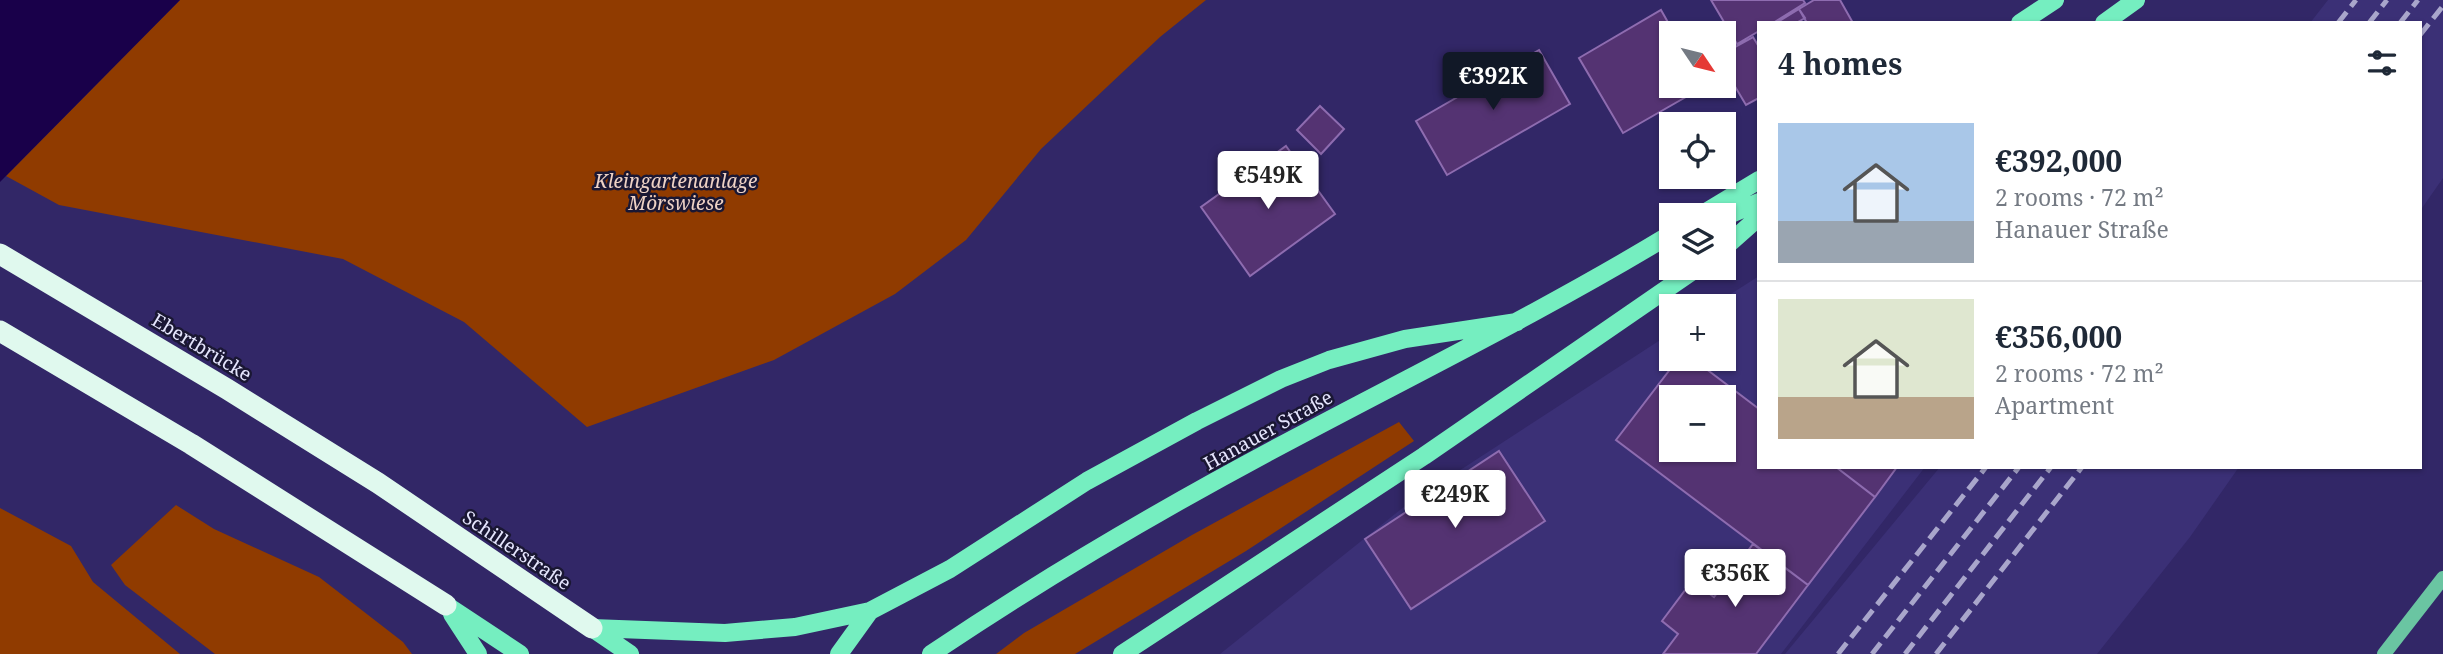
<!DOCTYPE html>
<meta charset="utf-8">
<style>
body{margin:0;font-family:"Noto Serif",serif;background:#f2f2f3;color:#1f2937;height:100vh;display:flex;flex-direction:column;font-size:26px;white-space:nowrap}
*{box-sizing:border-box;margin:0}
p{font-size:23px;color:#747a83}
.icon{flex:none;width:38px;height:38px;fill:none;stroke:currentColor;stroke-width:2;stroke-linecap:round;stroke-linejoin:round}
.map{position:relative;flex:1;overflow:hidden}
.details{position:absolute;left:1757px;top:21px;width:665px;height:448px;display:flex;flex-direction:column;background:#fff;border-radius:0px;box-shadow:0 2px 5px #0004}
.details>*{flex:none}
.needle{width:46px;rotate:125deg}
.tools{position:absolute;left:1659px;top:21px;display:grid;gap:14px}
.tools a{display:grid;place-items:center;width:77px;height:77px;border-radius:0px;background:#fff;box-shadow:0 2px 5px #0004;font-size:35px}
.price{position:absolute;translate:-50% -60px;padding:0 16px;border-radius:7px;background:#fff;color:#222;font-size:23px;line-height:46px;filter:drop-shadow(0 2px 4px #0008)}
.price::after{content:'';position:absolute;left:50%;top:42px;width:21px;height:16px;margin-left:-10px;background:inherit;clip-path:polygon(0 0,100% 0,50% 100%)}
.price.current{background:#111827;color:#fff}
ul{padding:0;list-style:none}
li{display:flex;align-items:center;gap:21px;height:175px;padding:0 21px}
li+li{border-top:2px solid #e0e1e3}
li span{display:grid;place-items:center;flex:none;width:196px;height:140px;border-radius:0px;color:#555}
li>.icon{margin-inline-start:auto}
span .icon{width:84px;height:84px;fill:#fffc;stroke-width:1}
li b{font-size:30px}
h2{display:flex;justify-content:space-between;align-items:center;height:84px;padding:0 21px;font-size:30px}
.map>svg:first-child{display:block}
.built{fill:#3b3076;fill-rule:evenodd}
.green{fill:#903b00}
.water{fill:#19004a}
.building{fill:#543372;stroke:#8e6cb0;stroke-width:2;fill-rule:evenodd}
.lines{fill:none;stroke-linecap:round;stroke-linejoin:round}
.secondary{stroke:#6ac5a2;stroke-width:14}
.primary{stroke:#75eec0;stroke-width:18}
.highway{stroke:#e0f9ee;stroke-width:21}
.rail{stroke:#a9a6cb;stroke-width:5;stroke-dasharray:14 7;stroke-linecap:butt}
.labels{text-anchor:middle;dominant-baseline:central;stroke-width:5;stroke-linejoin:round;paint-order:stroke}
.park-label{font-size:19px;font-style:italic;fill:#eed2c5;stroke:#1a1733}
.street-label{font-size:19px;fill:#e5e5fd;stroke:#1a1733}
</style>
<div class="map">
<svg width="2443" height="654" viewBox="0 0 2443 654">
<rect width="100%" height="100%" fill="#322767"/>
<!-- built -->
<path class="built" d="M 2328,0 L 2443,0 L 2443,178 L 2420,211 L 2420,23 L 2310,23 Z
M 1759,276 L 1759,467 L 1925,467 L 1781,654 L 1220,654 L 1405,506 L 1671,333 L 1671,359 L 1724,359 L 1724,306 L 1712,306 ZM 1671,397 L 1724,397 L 1724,450 L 1671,450 Z
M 1940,467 L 2239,467 L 2190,537 L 2097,654 L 1785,654 Z"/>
<!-- green -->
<path class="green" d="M 180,0 L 1206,0 L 1160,37 L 1041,149 L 966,240 L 895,294 L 774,360 L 587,427 L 464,322 L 343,259 L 59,205 L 6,176 Z
M 1399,422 L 1414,441 L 1246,551 L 1075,654 L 996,654 L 1024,633 L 1192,535 Z
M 176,505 L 214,529 L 319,577 L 403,642 L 412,654 L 215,654 L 125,585 L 111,565 Z
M 0,508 L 71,546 L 93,582 L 180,654 L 0,654 Z"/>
<!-- water -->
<path class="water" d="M 0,0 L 180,0 L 0,182 Z"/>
<!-- building -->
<path class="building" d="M 1711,0 L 1803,0 L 1805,3 L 1773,23 L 1759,23 L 1759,31 L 1737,44 Z
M 1814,0 L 1840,0 L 1853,23 L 1807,23 L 1799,9 Z
M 1799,9 L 1805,18 L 1796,23 L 1776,23 Z
M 1661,10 L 1674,33 L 1671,33 L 1671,86 L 1705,86 L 1623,133 L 1579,58 Z
M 1753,37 L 1759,47 L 1759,98 L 1746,105 L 1724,68 L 1724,53 Z
M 1539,50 L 1570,104 L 1447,175 L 1416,121 Z
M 1320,106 L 1344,129 L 1321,154 L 1297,130 Z
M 1286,146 L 1335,214 L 1250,276 L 1201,207 Z
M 1678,359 L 1693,359 L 1759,409 L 1759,467 L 1836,467 L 1875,497 L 1808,585 L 1616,440 ZM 1671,397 L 1724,397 L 1724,450 L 1671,450 Z
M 1499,451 L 1545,521 L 1411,609 L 1365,539 Z
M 1836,467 L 1897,467 L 1875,497 Z
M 1753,544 L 1808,585 L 1756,654 L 1663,654 L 1678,634 L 1662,621 L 1692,581 L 1714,597 Z"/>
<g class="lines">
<!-- secondary -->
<path class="secondary" d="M 2384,654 L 2443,578"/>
<!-- primary -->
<path class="primary" d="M 2020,23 L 2055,0
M 2104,23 L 2136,0
M 1701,215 L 1759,180
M 1724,217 L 1759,202
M 1724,248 L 1759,217
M 446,605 L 520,654
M 452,614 L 478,654
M 592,628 L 725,633 L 795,627 L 870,611 L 950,569 L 1087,481 L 1197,421 L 1281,379 L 1329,360 L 1405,339 L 1517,322
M 592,628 L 630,654
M 839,654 L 870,611
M 931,654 C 1048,575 1170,504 1295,438 C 1421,371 1549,308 1671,234
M 1122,654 L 1424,456 L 1697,268"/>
<!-- highway -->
<path class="highway" d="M 0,254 L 227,389 L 378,483 L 592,628
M 0,331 L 191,444 L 446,605"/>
<!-- rail -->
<path class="rail" d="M 2338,23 L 2356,0
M 2369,23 L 2387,0
M 2400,23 L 2418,0
M 2420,35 L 2443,6
M 1838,654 L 1986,467
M 1872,654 L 2019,467
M 1905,654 L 2051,467
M 1936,654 L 2082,467"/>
</g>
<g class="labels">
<!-- park labels -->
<g class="park-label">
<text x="676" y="181">Kleingartenanlage<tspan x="676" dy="22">Mörswiese</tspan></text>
</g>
<!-- street labels -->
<g class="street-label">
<text transform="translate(202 347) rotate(31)">Ebertbrücke</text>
<text transform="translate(1268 430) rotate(-29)">Hanauer Straße</text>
<text transform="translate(517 550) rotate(34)">Schillerstraße</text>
</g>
</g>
</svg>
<div class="tools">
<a><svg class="needle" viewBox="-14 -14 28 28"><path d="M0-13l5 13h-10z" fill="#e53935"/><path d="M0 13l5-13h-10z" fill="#747a83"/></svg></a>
<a><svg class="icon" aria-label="locate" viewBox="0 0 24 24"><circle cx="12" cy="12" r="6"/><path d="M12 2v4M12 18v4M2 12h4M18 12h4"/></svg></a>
<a><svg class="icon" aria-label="layers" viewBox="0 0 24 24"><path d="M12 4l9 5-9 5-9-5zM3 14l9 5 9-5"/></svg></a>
<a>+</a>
<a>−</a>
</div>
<b class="price current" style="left:1493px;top:112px">€392K</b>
<b class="price" style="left:1268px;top:211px">€549K</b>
<b class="price" style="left:1455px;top:530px">€249K</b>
<b class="price" style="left:1735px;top:609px">€356K</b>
<section class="details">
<h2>4 homes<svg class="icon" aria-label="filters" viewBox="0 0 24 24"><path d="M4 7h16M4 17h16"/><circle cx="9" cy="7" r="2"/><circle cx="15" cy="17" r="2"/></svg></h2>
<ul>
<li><span style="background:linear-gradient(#a9c7e8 70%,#9aa5b1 0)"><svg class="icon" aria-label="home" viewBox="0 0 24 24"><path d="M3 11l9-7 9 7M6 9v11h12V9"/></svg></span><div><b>€392,000</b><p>2 rooms · 72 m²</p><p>Hanauer Straße</p></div></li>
<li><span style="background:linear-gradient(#dfe7d0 70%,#b9a48a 0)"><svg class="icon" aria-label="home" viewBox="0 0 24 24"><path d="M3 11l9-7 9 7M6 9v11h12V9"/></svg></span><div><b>€356,000</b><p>2 rooms · 72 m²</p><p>Apartment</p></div></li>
</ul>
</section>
</div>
